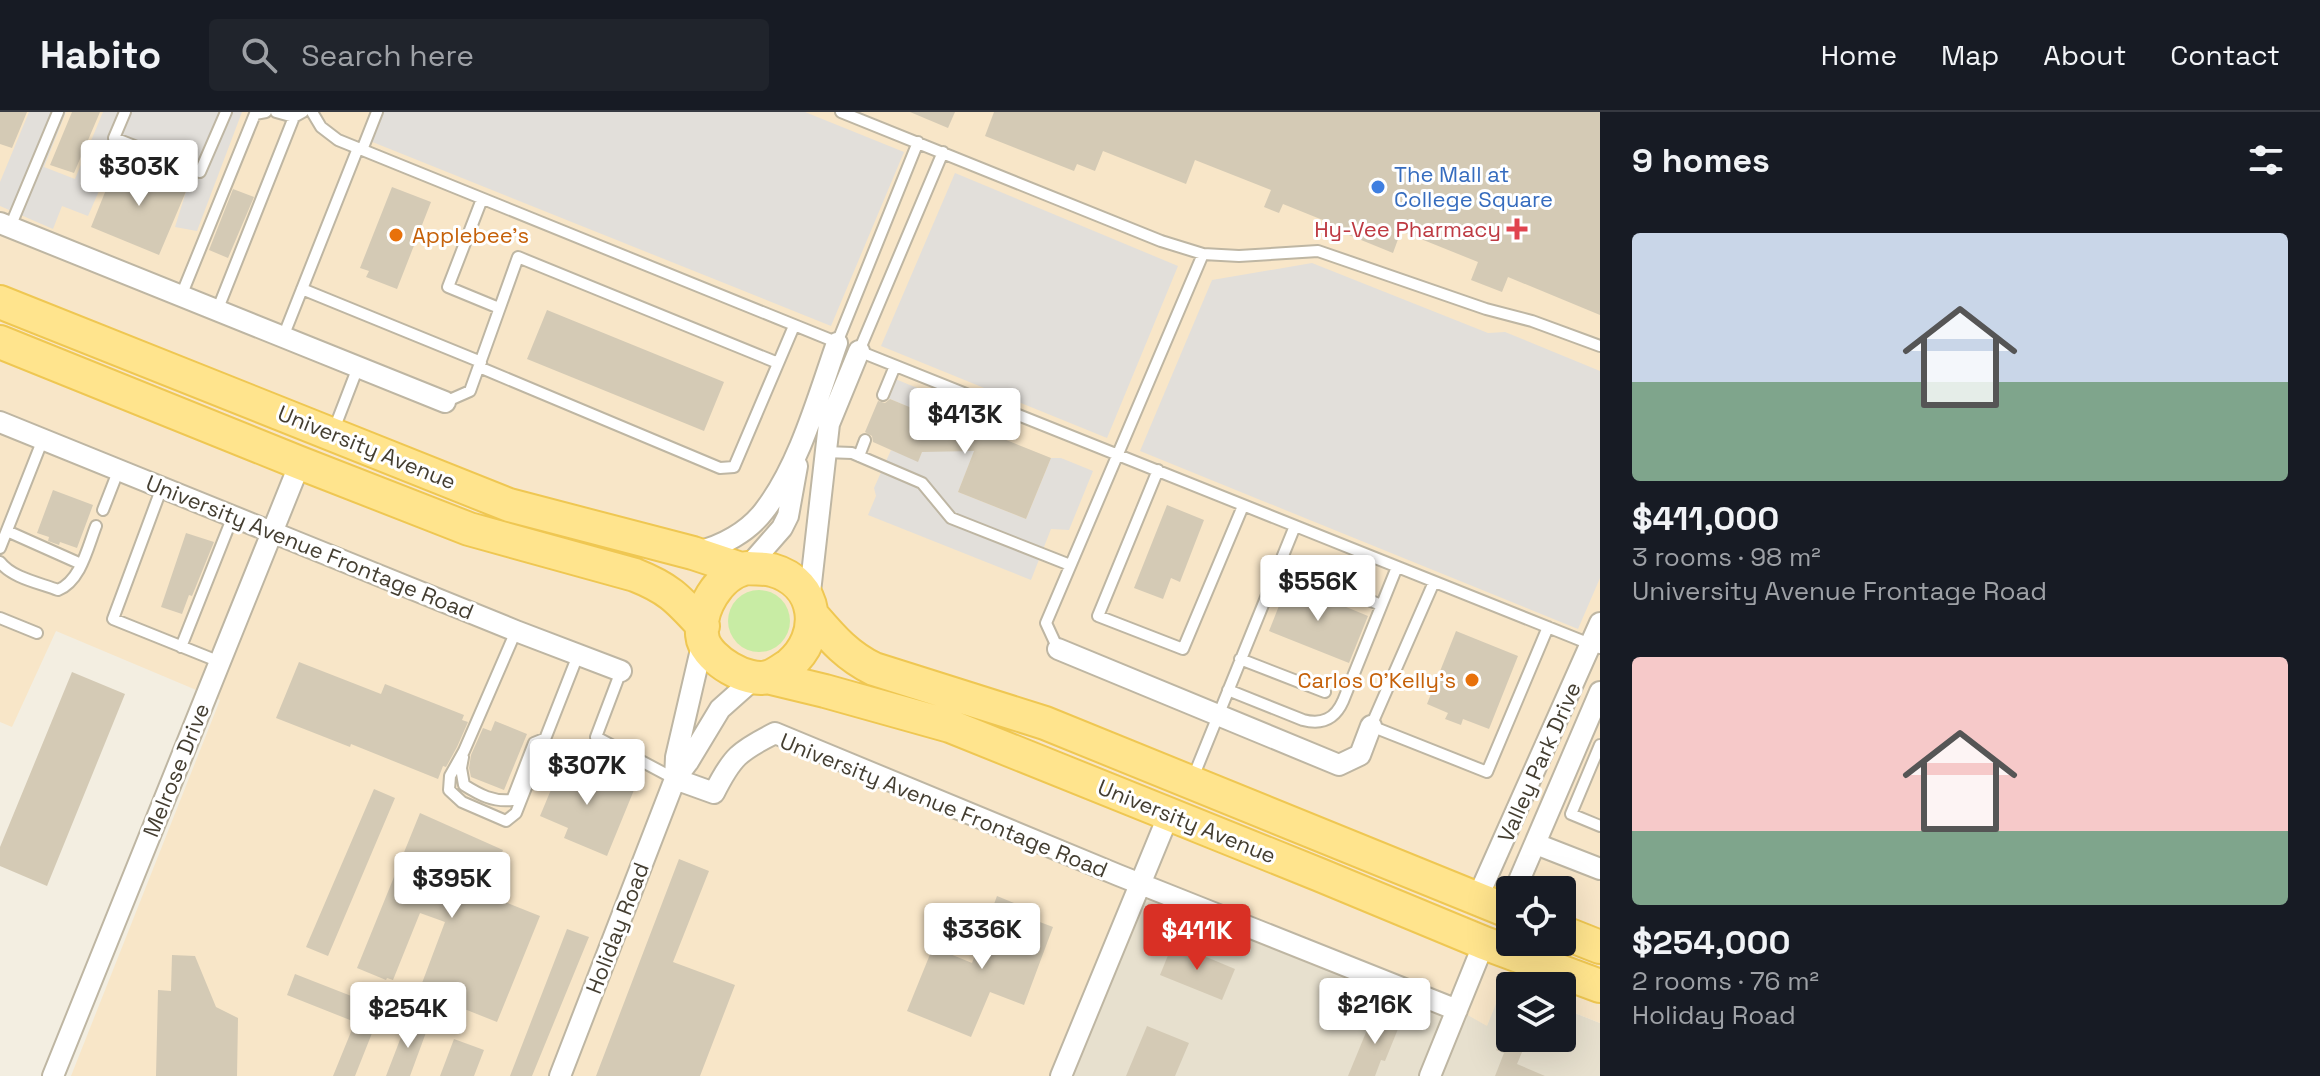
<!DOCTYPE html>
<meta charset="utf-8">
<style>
body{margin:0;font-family:"Space Grotesk",sans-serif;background:#20242c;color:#f1f3f6;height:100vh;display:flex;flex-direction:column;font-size:30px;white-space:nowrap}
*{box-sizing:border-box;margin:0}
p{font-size:26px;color:#9ea1a6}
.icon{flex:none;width:44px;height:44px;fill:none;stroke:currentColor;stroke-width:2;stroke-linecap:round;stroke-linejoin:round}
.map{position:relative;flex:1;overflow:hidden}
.side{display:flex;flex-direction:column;background:#171b24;width:720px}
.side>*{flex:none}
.buttons{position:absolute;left:1496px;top:764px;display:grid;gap:16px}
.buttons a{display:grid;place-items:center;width:80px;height:80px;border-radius:8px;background:#171b24;box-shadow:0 8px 32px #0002;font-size:40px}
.price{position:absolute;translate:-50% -68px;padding:0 18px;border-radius:8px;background:#fff;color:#222;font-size:26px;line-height:52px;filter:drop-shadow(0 2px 4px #0008)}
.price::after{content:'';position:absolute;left:50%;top:48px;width:24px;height:18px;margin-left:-12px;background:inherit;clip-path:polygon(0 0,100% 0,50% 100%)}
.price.current{background:#d93025;color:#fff}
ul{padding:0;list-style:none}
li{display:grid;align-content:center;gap:16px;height:424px;padding:0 32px}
li span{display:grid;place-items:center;height:248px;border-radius:8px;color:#555}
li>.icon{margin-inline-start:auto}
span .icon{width:144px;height:144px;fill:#fffc;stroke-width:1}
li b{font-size:34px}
h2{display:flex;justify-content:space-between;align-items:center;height:96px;padding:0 32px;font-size:34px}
header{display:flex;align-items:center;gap:48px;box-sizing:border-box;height:112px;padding:0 40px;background:#171b24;border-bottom:2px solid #363941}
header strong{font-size:38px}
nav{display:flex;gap:44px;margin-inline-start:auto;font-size:28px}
.search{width:560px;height:72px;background:#20242c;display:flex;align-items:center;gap:20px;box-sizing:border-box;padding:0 28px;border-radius:8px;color:#9ea1a6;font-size:30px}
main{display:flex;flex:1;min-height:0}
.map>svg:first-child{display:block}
.residential{fill:#e7e0ce}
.commercial{fill:#f8e6c8;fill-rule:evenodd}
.green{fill:#c8eca4}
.parking{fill:#e2dfda}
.building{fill:#d4cab5}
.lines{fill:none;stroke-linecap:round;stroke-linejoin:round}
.service-casing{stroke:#beb6a3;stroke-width:14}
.minor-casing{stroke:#beb6a3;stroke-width:24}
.primary-casing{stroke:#efc752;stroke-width:36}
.service{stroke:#fff;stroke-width:10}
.minor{stroke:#fff;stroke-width:20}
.primary{stroke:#ffe48d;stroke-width:32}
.shop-dot{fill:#3f7fe0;stroke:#fff;stroke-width:3}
.health-dot{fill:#e0444e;stroke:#fff;stroke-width:3}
.food-dot{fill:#e8710a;stroke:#fff;stroke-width:3}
.labels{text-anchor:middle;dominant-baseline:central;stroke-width:6;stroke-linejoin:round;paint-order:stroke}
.shop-label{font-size:22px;fill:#366cbe;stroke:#fff;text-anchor:start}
.health-label{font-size:22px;fill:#be3a42;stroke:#fff;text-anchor:end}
.food-label{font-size:22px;fill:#c56008;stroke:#fff;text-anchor:start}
.street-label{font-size:22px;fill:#443e31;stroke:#fff}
</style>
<header>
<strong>Habito</strong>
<div class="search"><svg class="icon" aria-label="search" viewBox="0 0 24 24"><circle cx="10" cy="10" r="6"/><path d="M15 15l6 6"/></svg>Search here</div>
<nav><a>Home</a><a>Map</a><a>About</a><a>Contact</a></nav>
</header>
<main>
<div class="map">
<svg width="1600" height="964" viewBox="0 0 1600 964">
<rect width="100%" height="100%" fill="#f3eee1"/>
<!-- residential -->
<path class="residential" d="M 1140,772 L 1457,897 L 1487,913 L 1503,872 L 1510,875 L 1510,926 L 1562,926 L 1562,896 L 1600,911 L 1600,964 L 1061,964 Z"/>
<!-- commercial -->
<path class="commercial" d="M 0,0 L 1600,0 L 1600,911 L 1562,896 L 1562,874 L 1510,875 L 1504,872 L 1487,914 L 1457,897 L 1140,772 L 1061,964 L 71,964 L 220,588 L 56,519 L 12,615 L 0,610 ZM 1510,778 L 1562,778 L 1562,830 L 1510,830 Z"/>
<!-- green -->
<path class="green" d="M728 509a31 31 0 1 1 62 0a31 31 0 1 1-62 0Z"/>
<!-- parking -->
<path class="parking" d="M 29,0 L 66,0 L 44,55 L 75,67 L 103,0 L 242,0 L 197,119 L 175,115 L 189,70 L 114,45 L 88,104 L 62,94 L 53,117 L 0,94 L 0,70 Z
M 371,0 L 805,0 L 904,40 L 831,214 L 360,25 Z
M 955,61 L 1178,154 L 1107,326 L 881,234 Z
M 1312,151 L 1488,221 L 1505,220 L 1600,259 L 1600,466 L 1578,517 L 1140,339 L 1212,168 Z
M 888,264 L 988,305 L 958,380 L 1026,407 L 1051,346 L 1061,346 L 1093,359 L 1069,418 L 1051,417 L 1031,468 L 868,403 L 876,384 L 874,376 L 891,338 L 918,349 L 936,307 L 881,283 Z"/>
<!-- building -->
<path class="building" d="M 0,0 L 27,0 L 12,36 L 0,32 Z
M 72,0 L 100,0 L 74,61 L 50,53 Z
M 910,0 L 955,0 L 948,16 Z
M 994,0 L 1600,0 L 1600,203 L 1508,165 L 1502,180 L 1471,168 L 1478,150 L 1401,119 L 1393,141 L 1344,121 L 1345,117 L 1283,92 L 1279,101 L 1264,95 L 1271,78 L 1195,48 L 1186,72 L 1103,39 L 1095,59 L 1077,52 L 1074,59 L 985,24 Z
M 118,48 L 187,77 L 159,143 L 91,115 Z
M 392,75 L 431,90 L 397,177 L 366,165 L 369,159 L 360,156 Z
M 233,77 L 254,85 L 228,146 L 209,138 Z
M 547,198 L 724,270 L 704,319 L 527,247 Z
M 890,287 L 936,306 L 932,316 L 979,317 L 1051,346 L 1026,407 L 958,380 L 974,339 L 922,340 L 918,350 L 873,330 L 872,324 L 865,320 L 878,289 L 885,291 Z
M 53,378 L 93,393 L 77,436 L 60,430 L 59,433 L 48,429 L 49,425 L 37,421 Z
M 1167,393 L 1204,408 L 1180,470 L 1171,466 L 1163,487 L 1134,476 Z
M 186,421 L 214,430 L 192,484 L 189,483 L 182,502 L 161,495 Z
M 1288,471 L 1368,504 L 1349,551 L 1269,519 Z
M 1456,519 L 1518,544 L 1489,617 L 1463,607 L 1461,613 L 1445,607 L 1448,601 L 1427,592 Z
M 299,550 L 381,582 L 385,572 L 464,603 L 462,608 L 468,610 L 457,635 L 446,655 L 443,654 L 438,667 L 351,632 L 350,635 L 276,606 Z
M 72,560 L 125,582 L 47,774 L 0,754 L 0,735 Z
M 495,609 L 527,622 L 504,678 L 471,665 L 469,656 L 471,643 L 483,616 L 491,619 Z
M 563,649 L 634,678 L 607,744 L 564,726 L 568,716 L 540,704 Z
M 374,677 L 395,686 L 328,844 L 306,835 Z
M 420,701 L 503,738 L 485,782 L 540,804 L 497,910 L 419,879 L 445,810 L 420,801 L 393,868 L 387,866 L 386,868 L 357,856 Z
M 679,747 L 709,759 L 673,850 L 735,873 L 700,964 L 596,964 Z
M 997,784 L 1014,791 L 1011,799 L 1053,815 L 1024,893 L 990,880 L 971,925 L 907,899 L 933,835 L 972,851 Z
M 567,817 L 589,825 L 532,964 L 510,964 Z
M 1173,831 L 1235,857 L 1222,888 L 1160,863 Z
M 172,843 L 195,844 L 216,895 L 238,906 L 237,964 L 156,964 L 158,878 L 171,879 Z
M 295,862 L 382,896 L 355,964 L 333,964 L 355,910 L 287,883 Z
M 1343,878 L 1366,886 L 1359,906 L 1336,899 Z
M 1374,901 L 1400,912 L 1385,949 L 1381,948 L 1375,964 L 1348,964 Z
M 408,907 L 428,915 L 410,964 L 386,964 Z
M 1147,914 L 1189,931 L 1175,964 L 1126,964 Z
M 1501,926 L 1528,926 L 1517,952 L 1545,964 L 1495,964 L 1504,941 L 1496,938 Z
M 454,927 L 484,938 L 474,964 L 440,964 Z"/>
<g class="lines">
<defs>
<path id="service" d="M 125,0 L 114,26 L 200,60 L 226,0
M 276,0 L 294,5
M 312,0 L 321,15 L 338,28 L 841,232
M 841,0 L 1161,129 L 1203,142 L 1239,144 L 1318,139 L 1486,197 L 1532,209 L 1600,234
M 362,38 L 377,0
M 482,87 L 448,175 L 499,196
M 10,115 L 58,0
M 302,177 L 481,250
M 181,184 L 255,2 L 266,0
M 217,199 L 294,5 L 303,0
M 283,225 L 358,36
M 837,231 L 918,30
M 856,238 L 1600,536
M 859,239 L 943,40
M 479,255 L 720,356 L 734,355 L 794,214
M 883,283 L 895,254
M 445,290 L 470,279 L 518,145 L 778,251
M 333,320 L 358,255
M 825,340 L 852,341 L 922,371 L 951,406 L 1070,453
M 859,344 L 865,328
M 1158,358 L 1098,504 L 1183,537 L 1243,394
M 162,375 L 113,507 L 220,550
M 103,398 L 119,357
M 7,419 L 81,452
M 0,436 L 43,327
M 0,450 C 12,466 40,471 58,478 C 81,469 88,434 96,414
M 1279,452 L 1381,493
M 1434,470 L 1371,614 L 1487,660 L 1548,515
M 0,506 L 37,521
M 516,519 L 464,639 L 450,664 L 449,678 L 462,690 L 506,709 L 516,701 L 578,543
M 181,535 L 233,404
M 1058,537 L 1046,511 L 1203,142
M 1240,547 L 1325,580
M 621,559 L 596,625 L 675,667
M 1228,578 L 1303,608 C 1322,613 1335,607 1343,589 L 1397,455
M 1600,633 L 1571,702 L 1600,714
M 463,645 L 461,656 L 464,673 C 480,683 493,690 512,688 L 534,631 L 544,627
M 1192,668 L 1295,414"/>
<path id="minor" d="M 0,111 L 445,290
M 0,310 L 516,519 L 621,559
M 697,440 C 722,434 748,420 764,399 C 799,354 818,285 837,231
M 747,456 L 782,416 L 788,404 L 797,354
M 809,489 L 829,312 L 859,239
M 1058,537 L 1339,653 L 1360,643 L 1371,614
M 675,667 L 714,681 C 732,645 739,639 775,621 L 1118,763 L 1457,898
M 675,667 L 676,645 L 703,529
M 1536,732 L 1600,757
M 1515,778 L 1600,580
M 1477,787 L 1600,511
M 53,964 L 300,351
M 560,964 L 675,667 L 688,650 L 720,597 L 756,565
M 1061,964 L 1169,702
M 1430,964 L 1484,831"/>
<path id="primary" d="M 0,190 L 509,393 L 693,441 L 741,457
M 0,230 L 300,351 L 469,417 L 635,463 C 670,477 678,487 703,514
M 747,456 C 755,457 764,456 772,458 C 819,471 824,524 789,553 C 783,557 775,563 768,565 C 747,571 709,548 703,528 C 696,499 719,462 747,456 Z
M 813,504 C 832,526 847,544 874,557 L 1045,611 L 1510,800
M 767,565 L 825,579 L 950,614 L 1320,763 L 1484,831 L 1600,874
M 1562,820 L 1600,835"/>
</defs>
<!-- service casing -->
<use href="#service" class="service-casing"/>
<!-- minor casing -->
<use href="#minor" class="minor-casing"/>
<!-- primary casing -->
<use href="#primary" class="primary-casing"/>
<!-- service -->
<use href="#service" class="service"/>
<!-- minor -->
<use href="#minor" class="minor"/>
<!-- primary -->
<use href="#primary" class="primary"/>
</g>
<!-- markers -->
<circle class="shop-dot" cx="1378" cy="75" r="8"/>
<path class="health-dot" d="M1513 105h8v8h8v8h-8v8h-8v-8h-8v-8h8z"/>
<g class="food-dot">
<circle cx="396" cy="123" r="8"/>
<circle cx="1472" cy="568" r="8"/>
</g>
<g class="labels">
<!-- shop labels -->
<g class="shop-label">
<text x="1394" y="62">The Mall at<tspan x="1394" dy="25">College Square</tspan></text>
</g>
<!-- health labels -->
<g class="health-label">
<text x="1501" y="117">Hy-Vee Pharmacy</text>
</g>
<!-- food labels -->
<g class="food-label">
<text x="412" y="123">Applebee's</text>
<text x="1456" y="568" text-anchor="end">Carlos O'Kelly's</text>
</g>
<!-- street labels -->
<g class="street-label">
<text transform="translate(367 335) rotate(22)">University Avenue</text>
<text transform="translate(310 435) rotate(22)">University Avenue Frontage Road</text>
<text transform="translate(1539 650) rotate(-66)">Valley Park Drive</text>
<text transform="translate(176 658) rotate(-68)">Melrose Drive</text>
<text transform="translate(944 693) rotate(22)">University Avenue Frontage Road</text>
<text transform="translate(1187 709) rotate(22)">University Avenue</text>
<text transform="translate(617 816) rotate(-69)">Holiday Road</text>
</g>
</g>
</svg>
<div class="buttons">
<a><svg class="icon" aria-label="locate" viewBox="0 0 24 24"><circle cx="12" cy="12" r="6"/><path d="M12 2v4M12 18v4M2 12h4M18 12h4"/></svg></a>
<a><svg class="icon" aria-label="layers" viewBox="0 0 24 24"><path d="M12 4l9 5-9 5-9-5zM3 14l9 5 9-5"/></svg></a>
</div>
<b class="price" style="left:139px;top:96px">$303K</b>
<b class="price" style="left:965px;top:344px">$413K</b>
<b class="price" style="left:1318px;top:511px">$556K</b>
<b class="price" style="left:587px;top:695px">$307K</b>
<b class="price" style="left:452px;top:808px">$395K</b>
<b class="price" style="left:982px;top:859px">$336K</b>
<b class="price current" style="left:1197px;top:860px">$411K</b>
<b class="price" style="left:1375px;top:934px">$216K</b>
<b class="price" style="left:408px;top:938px">$254K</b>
</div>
<section class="side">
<h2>9 homes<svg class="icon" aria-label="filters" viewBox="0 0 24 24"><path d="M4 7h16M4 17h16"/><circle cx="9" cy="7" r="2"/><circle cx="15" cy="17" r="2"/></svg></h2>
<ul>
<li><span style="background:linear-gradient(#c9d6e8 60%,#7fa58c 0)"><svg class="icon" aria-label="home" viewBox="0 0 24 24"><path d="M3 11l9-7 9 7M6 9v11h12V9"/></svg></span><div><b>$411,000</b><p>3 rooms · 98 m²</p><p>University Avenue Frontage Road</p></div></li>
<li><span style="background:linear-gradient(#f6c9c9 70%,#7fa58c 0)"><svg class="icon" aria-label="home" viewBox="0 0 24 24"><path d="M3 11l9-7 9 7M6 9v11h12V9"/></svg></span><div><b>$254,000</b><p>2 rooms · 76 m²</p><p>Holiday Road</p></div></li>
</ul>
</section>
</main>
